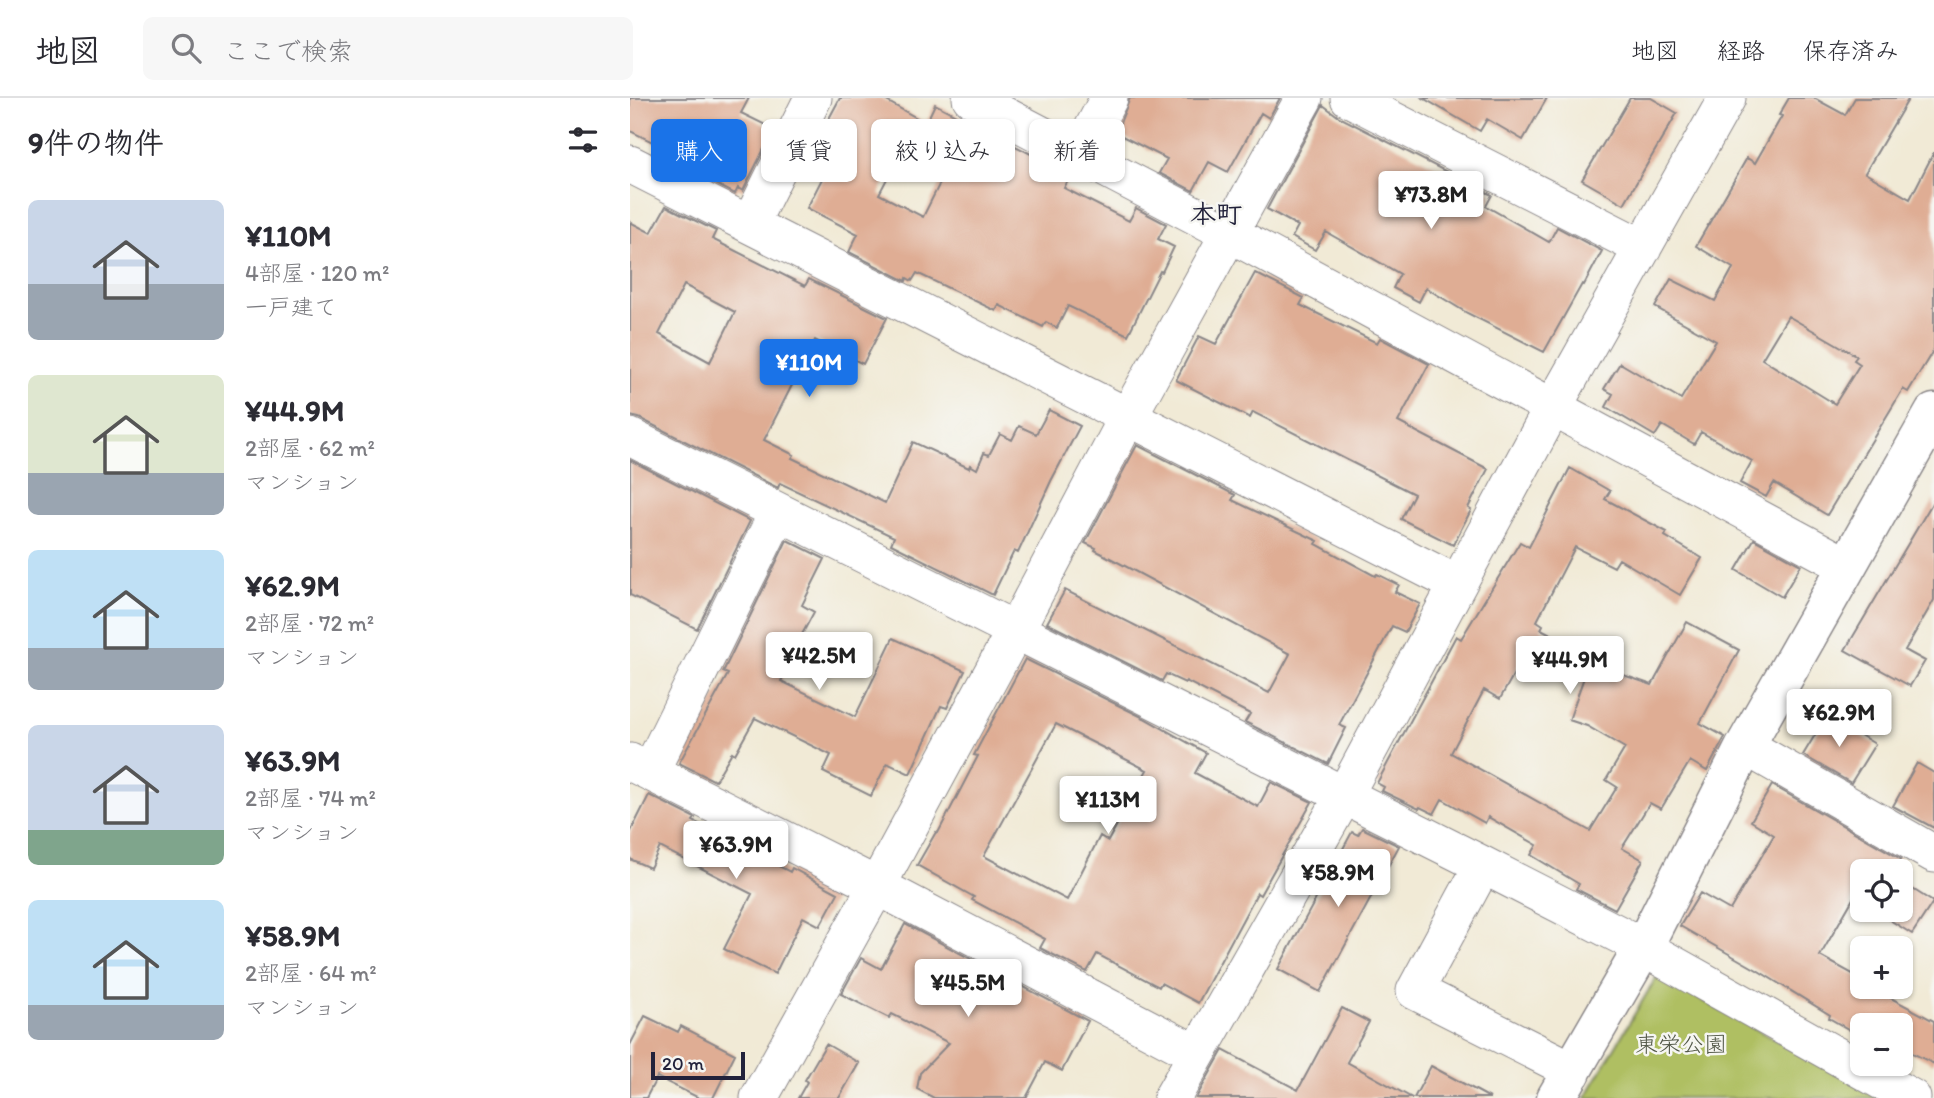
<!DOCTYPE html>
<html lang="ja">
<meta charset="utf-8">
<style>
body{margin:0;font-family:Itim,"Klee One",sans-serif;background:#f7f7f7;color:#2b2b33;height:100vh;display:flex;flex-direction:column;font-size:26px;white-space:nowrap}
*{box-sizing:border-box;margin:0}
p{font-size:23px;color:#7c7c81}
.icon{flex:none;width:38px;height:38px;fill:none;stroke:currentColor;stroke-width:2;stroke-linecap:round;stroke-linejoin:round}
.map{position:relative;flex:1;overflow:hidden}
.side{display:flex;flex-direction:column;background:#fff;width:630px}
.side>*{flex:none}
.top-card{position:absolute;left:21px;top:21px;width:665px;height:63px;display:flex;gap:14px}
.buttons{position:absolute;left:1220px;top:761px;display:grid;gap:14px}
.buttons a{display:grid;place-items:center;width:63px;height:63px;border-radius:10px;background:#fff;box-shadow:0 2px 5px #0004;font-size:35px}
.scale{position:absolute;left:21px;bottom:18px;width:94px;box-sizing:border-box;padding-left:7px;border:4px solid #22223b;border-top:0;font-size:19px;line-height:24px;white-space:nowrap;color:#22223b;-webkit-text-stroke:5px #f6f6f2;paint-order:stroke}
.price{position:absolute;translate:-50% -60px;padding:0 16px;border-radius:7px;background:#fff;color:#222;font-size:23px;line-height:46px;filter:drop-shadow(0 2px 4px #0008)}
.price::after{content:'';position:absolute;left:50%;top:42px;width:21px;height:16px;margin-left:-10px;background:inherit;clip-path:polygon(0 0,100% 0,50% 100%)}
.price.on{background:#1a73e8;color:#fff}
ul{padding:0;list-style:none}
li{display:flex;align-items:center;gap:21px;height:175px;padding:0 28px}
li span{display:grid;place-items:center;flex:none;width:196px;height:140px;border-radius:10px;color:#555}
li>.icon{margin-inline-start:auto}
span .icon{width:84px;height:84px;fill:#fffc;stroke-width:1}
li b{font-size:30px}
h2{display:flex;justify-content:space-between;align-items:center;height:84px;padding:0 28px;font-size:30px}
.pill{padding:0 24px;border-radius:10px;background:#fff;box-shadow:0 2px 5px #0004;font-size:24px;line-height:63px}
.pill.on{background:#1a73e8;color:#fff}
header{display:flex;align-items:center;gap:42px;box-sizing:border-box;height:98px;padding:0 35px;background:#fff;border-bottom:2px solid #e1e1e2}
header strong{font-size:33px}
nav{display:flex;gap:38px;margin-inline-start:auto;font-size:24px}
.search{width:490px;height:63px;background:#f7f7f7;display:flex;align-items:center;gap:18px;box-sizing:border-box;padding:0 24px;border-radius:10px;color:#7c7c81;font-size:26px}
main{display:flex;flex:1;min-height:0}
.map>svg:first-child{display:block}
.green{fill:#afbf62;stroke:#68704e;stroke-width:2}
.building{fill:#dfad94;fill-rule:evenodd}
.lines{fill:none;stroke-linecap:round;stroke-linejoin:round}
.street-casing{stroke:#8a8688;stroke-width:39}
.secondary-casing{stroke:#8a8688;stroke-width:41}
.street{stroke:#fff;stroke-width:37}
.secondary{stroke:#fff;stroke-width:38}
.labels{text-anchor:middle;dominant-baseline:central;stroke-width:5;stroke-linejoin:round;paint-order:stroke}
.park-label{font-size:23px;fill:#535949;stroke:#f6f6f2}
.quarter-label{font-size:26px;font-weight:bold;fill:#22223b;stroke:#f6f6f2}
</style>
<header>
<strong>地図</strong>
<div class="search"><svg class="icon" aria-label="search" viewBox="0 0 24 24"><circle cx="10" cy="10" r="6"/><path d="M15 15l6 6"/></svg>ここで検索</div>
<nav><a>地図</a><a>経路</a><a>保存済み</a></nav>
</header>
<main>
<section class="side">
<h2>9件の物件<svg class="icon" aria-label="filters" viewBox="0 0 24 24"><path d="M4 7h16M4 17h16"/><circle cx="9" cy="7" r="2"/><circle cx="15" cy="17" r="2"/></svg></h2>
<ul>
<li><span style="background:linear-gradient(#c9d6e8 60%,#9aa5b1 0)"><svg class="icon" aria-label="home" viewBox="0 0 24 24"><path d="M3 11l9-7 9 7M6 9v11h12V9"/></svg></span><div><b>¥110M</b><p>4部屋 · 120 m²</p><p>一戸建て</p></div></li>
<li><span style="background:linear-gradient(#dfe7d0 70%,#9aa5b1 0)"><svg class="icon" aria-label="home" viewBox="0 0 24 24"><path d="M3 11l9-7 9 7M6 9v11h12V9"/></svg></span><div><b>¥44.9M</b><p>2部屋 · 62 m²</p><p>マンション</p></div></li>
<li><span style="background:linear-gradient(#bfe0f5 70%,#9aa5b1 0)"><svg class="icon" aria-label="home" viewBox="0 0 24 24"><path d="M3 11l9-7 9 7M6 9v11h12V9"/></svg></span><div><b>¥62.9M</b><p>2部屋 · 72 m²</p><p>マンション</p></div></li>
<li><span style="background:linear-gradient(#c9d6e8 75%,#7fa58c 0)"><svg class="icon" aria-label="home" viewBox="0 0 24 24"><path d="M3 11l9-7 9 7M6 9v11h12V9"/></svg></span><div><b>¥63.9M</b><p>2部屋 · 74 m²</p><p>マンション</p></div></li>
<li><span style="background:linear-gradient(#bfe0f5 75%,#9aa5b1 0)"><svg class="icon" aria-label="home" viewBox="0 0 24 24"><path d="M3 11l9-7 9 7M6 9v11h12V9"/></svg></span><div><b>¥58.9M</b><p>2部屋 · 64 m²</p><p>マンション</p></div></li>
</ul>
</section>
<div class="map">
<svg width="1304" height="1000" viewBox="0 0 1304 1000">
<rect width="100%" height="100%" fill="#f6f6f2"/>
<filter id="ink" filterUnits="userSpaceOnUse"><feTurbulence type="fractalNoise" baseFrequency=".0143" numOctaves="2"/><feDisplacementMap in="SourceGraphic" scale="14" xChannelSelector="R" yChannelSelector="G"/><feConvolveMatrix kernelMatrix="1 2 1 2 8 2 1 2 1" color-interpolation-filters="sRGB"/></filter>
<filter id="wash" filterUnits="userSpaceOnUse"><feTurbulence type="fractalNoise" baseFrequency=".00686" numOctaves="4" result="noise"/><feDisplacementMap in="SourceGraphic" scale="28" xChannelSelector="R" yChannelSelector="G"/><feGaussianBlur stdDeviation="1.57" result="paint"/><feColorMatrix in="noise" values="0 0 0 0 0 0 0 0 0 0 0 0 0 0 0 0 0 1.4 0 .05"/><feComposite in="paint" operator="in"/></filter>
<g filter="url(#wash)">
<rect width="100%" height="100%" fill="#f1ead6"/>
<!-- green -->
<path class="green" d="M 1027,878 L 1254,1000 L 955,1000 Z"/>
<g id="blocks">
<!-- building -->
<path class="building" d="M 0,0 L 119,0 L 111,15 L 144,31 L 113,93 L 108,90 L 105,96 L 78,82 L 82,73 L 0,33 Z
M 210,0 L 251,0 L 296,25 L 305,6 L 441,77 L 434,90 L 499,123 L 506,110 L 536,126 L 528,141 L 544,149 L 532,174 L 530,173 L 498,237 L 438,208 L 427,230 L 416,224 L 413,229 L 369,207 L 366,213 L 287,175 L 282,183 L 277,180 L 276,183 L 219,154 L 228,136 L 177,110 L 195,75 L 175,65 ZM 272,52 L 316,73 L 293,119 L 249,96 Z
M 500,0 L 650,0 L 639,20 L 631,15 L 598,74 L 579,64 L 563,93 L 529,75 L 537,61 L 486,35 Z
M 793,0 L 917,0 L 893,42 L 857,21 L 850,33 Z
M 1000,0 L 1021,0 L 1047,15 L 994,106 L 952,82 Z
M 1159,0 L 1184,0 L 1215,17 L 1225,0 L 1279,0 L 1235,75 L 1280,101 L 1304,54 L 1304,251 L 1278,294 L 1273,291 L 1197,417 L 1144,385 L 1136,399 L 1110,385 L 1122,363 L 1071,334 L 1064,346 L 1032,327 L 1025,338 L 976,309 L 983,296 L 974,291 L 990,265 L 1051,301 L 1086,243 L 1025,209 L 1041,181 L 1085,203 L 1103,170 L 1066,148 L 1117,60 L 1125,65 L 1152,18 L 1149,17 ZM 1158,218 L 1227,258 L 1224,262 L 1230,266 L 1205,306 L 1132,261 Z
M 693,7 L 709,19 L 862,97 L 856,108 L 919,144 L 927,129 L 972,153 L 954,187 L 952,186 L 914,254 L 837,215 L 796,190 L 789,204 L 763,190 L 770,176 L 696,134 L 685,152 L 662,139 L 668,128 L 637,111 Z
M 36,108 L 86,133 L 82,141 L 175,188 L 179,181 L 257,220 L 233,266 L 185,242 L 134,342 L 164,357 L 162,360 L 255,405 L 283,344 L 339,370 L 340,367 L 347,371 L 354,355 L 359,357 L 370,336 L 382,342 L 389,328 L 406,336 L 419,312 L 450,328 L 421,383 L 388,455 L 384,453 L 363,497 L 261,446 L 264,439 L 150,385 L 148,390 L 9,320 L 0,318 L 0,124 L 21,135 ZM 54,187 L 105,214 L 80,264 L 29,236 Z
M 625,175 L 674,200 L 670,207 L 747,245 L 750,240 L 799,266 L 768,324 L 858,371 L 838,410 L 841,412 L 823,447 L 771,421 L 784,396 L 623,314 L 620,320 L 546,282 L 569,238 L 586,246 Z
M 507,347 L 605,397 L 602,402 L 688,443 L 686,446 L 745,478 L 747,476 L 769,487 L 765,494 L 790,506 L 775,534 L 762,528 L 709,627 L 716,630 L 698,666 L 615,624 L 620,616 L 556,583 L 555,585 L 536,576 L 532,583 L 417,525 L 435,492 L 639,595 L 660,556 L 465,452 L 466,450 L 455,445 Z
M 0,362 L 120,423 L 67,531 L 0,497 Z
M 940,370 L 980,393 L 975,401 L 1037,434 L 1035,438 L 1072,460 L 1050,497 L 989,461 L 984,469 L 945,449 L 907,523 L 913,527 L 911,531 L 959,556 L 947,579 L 896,554 L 870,601 L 854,592 L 821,655 L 960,733 L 987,689 L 976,682 L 995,650 L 957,628 L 939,622 L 959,565 L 1022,587 L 1057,524 L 1109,552 L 1070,625 L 1095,639 L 1077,673 L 1060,663 L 1031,711 L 1020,705 L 992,750 L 1013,762 L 985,811 L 946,791 L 949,786 L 901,757 L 907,747 L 858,719 L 855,725 L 812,701 L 804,716 L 790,709 L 789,711 L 752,693 L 754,689 L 747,685 L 826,538 L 831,541 L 890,444 L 899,449 Z
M 1304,402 L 1304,502 L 1275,552 L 1295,563 L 1280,588 L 1215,552 Z
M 1124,441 L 1171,467 L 1152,499 L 1106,472 Z
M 157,442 L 195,461 L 172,507 L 184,514 L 161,557 L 164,558 L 151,583 L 225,619 L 263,540 L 335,573 L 317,610 L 311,608 L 280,676 L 257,665 L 241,698 L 193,674 L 201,657 L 125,620 L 105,656 L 102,654 L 85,683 L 49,665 L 98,576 L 93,574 Z
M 395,561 L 514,620 L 576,655 L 565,675 L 628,709 L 641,684 L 682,704 L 630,797 L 627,795 L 568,905 L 531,885 L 529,889 L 467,856 L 457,874 L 410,850 L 415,841 L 342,802 L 344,799 L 287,767 L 306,734 L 308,735 L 348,658 L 344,657 ZM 426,626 L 517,672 L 478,743 L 470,738 L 437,802 L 354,758 Z
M 1197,617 L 1245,646 L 1221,685 L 1173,657 Z
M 1287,665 L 1304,675 L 1304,730 L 1263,708 Z
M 1142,687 L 1271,761 L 1264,774 L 1232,774 L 1232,804 L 1224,799 L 1190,858 L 1232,881 L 1232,889 L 1246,889 L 1258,896 L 1257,898 L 1304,923 L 1304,966 L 1270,949 L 1270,928 L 1232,928 L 1232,939 L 1199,920 L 1200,917 L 1127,872 L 1050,828 L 1070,795 L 1100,812 L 1144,737 L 1121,723 Z
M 19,697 L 65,720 L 63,723 L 160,774 L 162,770 L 208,795 L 190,828 L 173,819 L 145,876 L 94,851 L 122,796 L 30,749 L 20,770 L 0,761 L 0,735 Z
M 732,730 L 769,748 L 690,894 L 648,871 L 722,734 L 728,737 Z
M 1270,783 L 1303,804 L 1282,836 L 1244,812 L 1270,812 Z
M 275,826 L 458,923 L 432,973 L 415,964 L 396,1000 L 304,1000 L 287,991 L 290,975 L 319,945 L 262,916 L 259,920 L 211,896 L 231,860 L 251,871 Z
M 712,910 L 739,924 L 717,964 L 782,1000 L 566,1000 L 593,952 L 668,992 Z
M 15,918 L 48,934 L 51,928 L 105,956 L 83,1000 L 69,1000 L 27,979 L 16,1000 L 0,1000 L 0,947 Z
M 196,946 L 229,965 L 209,1000 L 168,1000 L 177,984 L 175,982 Z
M 801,968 L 860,1000 L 784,1000 Z"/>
</g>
</g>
<g filter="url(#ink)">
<use href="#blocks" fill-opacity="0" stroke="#8a8688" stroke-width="2"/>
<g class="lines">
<defs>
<path id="street" d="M 341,0 L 599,135 L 1217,468
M 719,0 L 1013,150
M 450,55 L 479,0
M 0,66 L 827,486
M 120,126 L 183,0
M 0,339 L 853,767 L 994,839 L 1282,1000
M 1115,648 L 1304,756
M 0,664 L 247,788 L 567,956
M 20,674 L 148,414
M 853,767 L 785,893 L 924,963 L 942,975
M 129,1000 L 247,788 L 386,531 L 499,317 L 674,0
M 542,1000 L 715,696 L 922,311 L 1097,0"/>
<path id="secondary" d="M 926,1000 L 1013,850 L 1115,648 L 1304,315"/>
</defs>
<!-- street casing -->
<use href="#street" class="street-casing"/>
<!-- secondary casing -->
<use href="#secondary" class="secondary-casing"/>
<!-- street -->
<use href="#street" class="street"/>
<!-- secondary -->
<use href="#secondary" class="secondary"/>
</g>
</g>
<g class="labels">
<!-- park labels -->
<g class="park-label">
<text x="1051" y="946">東栄公園</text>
</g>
<!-- quarter labels -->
<g class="quarter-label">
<text x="586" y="116">本町</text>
</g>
</g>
</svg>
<div class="buttons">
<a><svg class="icon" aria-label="locate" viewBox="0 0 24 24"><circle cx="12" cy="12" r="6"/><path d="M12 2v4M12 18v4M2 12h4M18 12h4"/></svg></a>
<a>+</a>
<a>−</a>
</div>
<div class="scale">20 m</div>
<b class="price" style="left:801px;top:133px">¥73.8M</b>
<b class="price on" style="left:179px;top:301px">¥110M</b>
<b class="price" style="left:189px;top:594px">¥42.5M</b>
<b class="price" style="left:940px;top:598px">¥44.9M</b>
<b class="price" style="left:1209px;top:651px">¥62.9M</b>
<b class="price" style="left:478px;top:738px">¥113M</b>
<b class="price" style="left:106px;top:783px">¥63.9M</b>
<b class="price" style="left:708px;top:811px">¥58.9M</b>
<b class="price" style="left:338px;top:921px">¥45.5M</b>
<div class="top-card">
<a class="pill on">購入</a>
<a class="pill">賃貸</a>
<a class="pill">絞り込み</a>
<a class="pill">新着</a>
</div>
</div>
</main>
